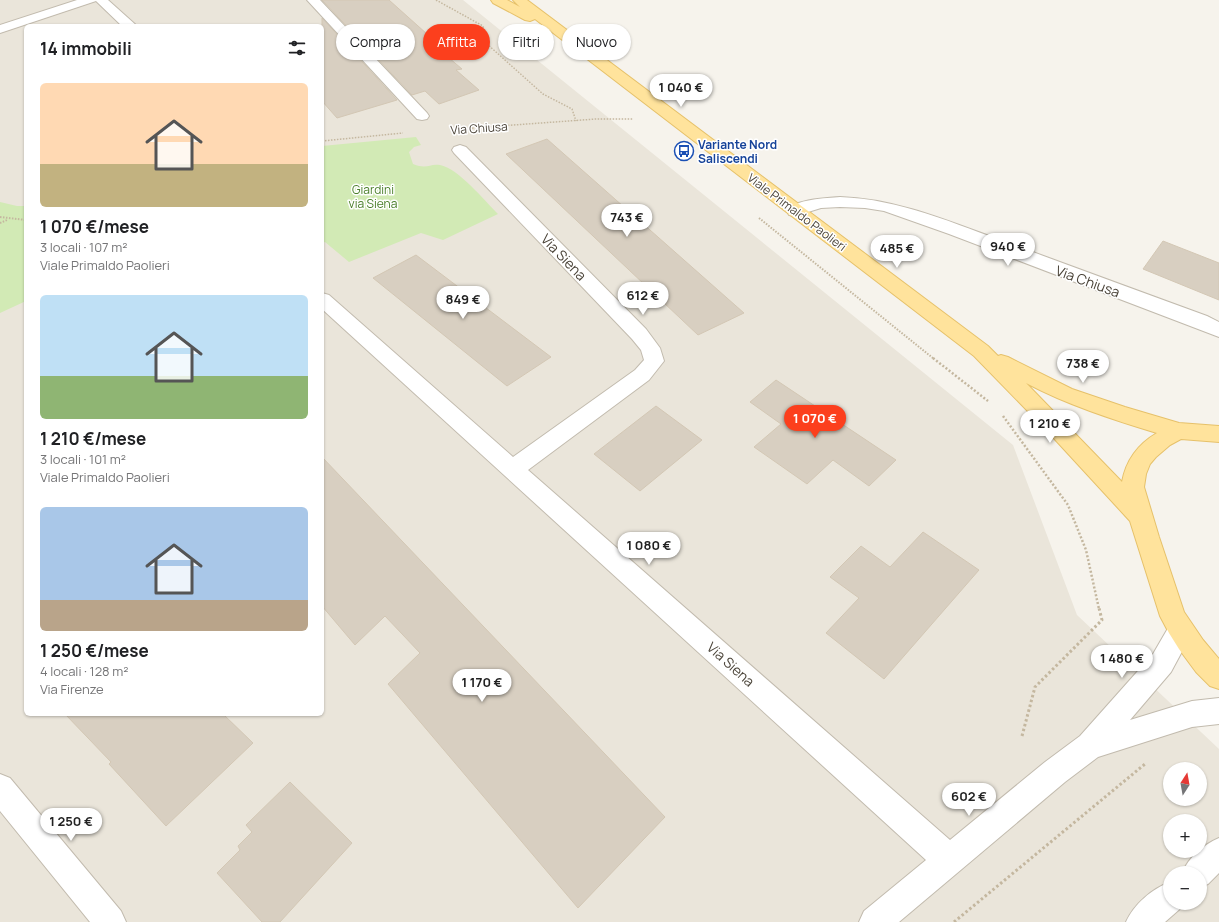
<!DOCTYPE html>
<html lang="it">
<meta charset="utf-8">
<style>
body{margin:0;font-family:Manrope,sans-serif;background:#f2f2f2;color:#202124;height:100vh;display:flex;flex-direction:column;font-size:15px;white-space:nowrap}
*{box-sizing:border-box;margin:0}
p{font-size:13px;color:#757577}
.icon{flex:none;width:22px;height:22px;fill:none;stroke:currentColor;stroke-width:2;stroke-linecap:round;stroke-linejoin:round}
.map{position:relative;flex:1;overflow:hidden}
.sheet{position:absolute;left:24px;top:24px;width:300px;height:692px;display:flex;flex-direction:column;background:#fff;border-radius:6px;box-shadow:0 1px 3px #0004}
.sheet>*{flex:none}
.top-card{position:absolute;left:336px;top:24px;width:380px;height:36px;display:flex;gap:8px}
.needle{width:26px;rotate:11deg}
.fabs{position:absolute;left:1163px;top:762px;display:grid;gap:8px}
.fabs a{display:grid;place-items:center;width:44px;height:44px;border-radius:50%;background:#fff;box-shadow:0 1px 3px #0004;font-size:20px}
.price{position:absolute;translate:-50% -34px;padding:0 9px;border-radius:14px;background:#fff;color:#222;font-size:13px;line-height:26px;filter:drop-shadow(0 1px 2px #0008)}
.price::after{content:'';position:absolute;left:50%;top:24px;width:12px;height:9px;margin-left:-6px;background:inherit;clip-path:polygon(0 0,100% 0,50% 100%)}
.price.active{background:#fc3f1d;color:#fff}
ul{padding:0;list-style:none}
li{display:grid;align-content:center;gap:8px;height:212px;padding:0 16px}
li span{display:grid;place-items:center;height:124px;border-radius:6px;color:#555}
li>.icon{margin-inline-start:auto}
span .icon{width:72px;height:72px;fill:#fffc;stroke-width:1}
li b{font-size:17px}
h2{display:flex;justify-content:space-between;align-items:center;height:48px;padding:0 16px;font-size:17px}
.chip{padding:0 14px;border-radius:18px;background:#fff;box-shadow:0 1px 3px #0004;font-size:14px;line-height:36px}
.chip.active{background:#fc3f1d;color:#fff}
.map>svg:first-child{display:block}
.residential{fill:#eae5da;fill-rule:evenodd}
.green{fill:#d2eab5}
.building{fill:#d8cfc1;stroke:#d3c7b4}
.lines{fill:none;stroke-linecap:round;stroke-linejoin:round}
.minor-casing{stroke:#c2bbae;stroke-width:2}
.major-casing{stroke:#e6c16a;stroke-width:2}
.path-far3{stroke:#c4b79f;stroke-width:1.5;stroke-dasharray:1.5 1.5;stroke-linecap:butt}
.path-far2{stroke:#c4b79f;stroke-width:2;stroke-dasharray:1.5 1.5;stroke-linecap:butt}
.path-far1{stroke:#c4b79f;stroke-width:2.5;stroke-dasharray:2 2;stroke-linecap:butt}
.path{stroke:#c4b79f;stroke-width:3;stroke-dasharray:2.5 2.5;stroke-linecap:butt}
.minor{fill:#fff;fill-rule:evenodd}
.major{fill:#ffe39c;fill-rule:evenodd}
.labels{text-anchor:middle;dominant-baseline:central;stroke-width:3;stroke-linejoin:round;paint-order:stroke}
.far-street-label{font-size:12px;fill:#4b4439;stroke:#fff}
.far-transit-label{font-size:12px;font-weight:bold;fill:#164399;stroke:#fff;text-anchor:start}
.far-park-label{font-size:12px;fill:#4a7f2a;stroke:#fff}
.street-label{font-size:14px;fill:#4b4439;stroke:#fff}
</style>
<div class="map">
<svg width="1219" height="922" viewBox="0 0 1219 922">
<rect width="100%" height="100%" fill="#f6f3ec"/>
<!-- residential -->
<path class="residential" d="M 0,0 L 463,0 L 1013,445 L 1077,615 L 1219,749 L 1219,922 L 0,922 ZM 26,26 L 322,26 L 322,714 L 26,714 ZM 1170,769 L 1200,769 L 1200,799 L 1170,799 ZM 1170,821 L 1200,821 L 1200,851 L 1170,851 ZM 1170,873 L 1200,873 L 1200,903 L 1170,903 Z"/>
<!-- green -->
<path class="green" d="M 416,137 L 421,145 L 414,147 L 409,152 L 413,164 C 428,170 429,163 440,165 C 458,168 485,201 498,214 L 443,240 L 421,233 L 349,262 L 325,242 L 322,243 L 322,146 Z
M 0,202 L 17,206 L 26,206 L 26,301 L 0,313 Z"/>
<!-- building -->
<path class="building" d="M 322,0 L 389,0 L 446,51 L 442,52 L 462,69 L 456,70 L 479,90 L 439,104 L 425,91 L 412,95 Z
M 322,18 L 397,100 L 337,118 L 322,101 Z
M 547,139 L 744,313 L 698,335 L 506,154 Z
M 1163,241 L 1219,263 L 1219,300 L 1143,269 Z
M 416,255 L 551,357 L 507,386 L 373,278 Z
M 776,380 L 896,460 L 869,486 L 833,460 L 807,484 L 754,447 L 781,424 L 750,402 Z
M 656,406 L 702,440 L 640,491 L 594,454 Z
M 322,457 L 665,817 L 578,908 L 388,684 L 420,653 L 385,616 L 355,645 L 322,606 Z
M 923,532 L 979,570 L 884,679 L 826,633 L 859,598 L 830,577 L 861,546 L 890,567 Z
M 65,714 L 223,714 L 253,743 L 166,826 L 109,764 L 111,762 Z
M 290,782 L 352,843 L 280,922 L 262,922 L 217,873 L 240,850 L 238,846 L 252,832 L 246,825 Z"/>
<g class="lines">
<defs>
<path id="minor" d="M 77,0 L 108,0 L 137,26 L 122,26 L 96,1 L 0,33 L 0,25 Z
M 307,0 L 320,0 L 427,113 L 429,116 L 427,119 L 422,120 L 417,119 Z
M 460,145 L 466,147 L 646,329 L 660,348 L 664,361 L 649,380 L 528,470 L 950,840 L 1045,762 L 1080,736 L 1153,654 L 1171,623 L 1180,619 L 1189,623 L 1193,631 L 1171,672 L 1130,720 L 1192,701 L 1219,698 L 1219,724 L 1192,727 L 1098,757 L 1065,782 L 899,922 L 859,922 L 864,911 L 926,860 L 322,309 L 322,293 L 329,295 L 513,457 L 635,370 L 644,360 L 641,350 L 632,339 L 454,153 L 452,150 L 454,147 Z
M 840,197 C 900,199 955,224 1011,244 C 1076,268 1141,292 1207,316 L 1219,322 L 1219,337 L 949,234 L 884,211 L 865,208 L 840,207 L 821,208 L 795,216 L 789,215 L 787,211 C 794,199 827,198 840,197 Z
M 0,774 L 10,778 L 121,911 L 126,922 L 90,922 L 0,811 Z
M 1219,838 L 1219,873 L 1208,884 L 1200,887 L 1200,873 L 1182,873 C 1189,857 1203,845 1219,838 Z
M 1170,882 L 1170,903 L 1183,903 L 1181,908 L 1165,922 L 1126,922 C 1134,904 1152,889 1170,882 Z"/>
<path id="major" d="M 491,0 L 507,0 L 520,7 L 513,0 L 527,0 L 988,346 L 998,356 L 1001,355 L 1008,357 L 1072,389 L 1125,407 L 1179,423 L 1219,426 L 1219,442 L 1181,439 L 1170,445 L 1156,457 L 1150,464 L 1146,474 L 1144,487 L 1159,537 L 1184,612 L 1203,640 L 1219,659 L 1219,689 L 1210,686 L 1196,672 L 1179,649 L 1169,633 L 1160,616 L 1130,521 L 1049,433 L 974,356 L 535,19 L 530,21 L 525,20 L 493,3 ZM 1026,383 C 1068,405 1111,419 1157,433 C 1138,444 1126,460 1122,482 Z"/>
</defs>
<!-- minor casing -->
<use href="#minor" class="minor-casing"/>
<!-- major casing -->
<use href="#major" class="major-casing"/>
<!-- path-far3 -->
<path class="path-far3" d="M 436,0 L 483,26 L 486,43 L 543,94 L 572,109 L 576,121
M 472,128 L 596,119 L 633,119
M 322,141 L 403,133"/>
<!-- path-far2 -->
<path class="path-far2" d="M 0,217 L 26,220
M 759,218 L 934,359
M 0,223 L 7,220"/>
<!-- path-far1 -->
<path class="path-far1" d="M 933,358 L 988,401
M 1003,416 L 1068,505 L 1086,550 L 1099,609"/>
<!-- path -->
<path class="path" d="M 1022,736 L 1035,687 L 1102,620 L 1099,608
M 954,922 L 1145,764"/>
<!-- minor -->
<use href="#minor" class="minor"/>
<!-- major -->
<use href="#major" class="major"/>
</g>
<!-- icons -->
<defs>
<symbol id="bus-ring" viewBox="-11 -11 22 22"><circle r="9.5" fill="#fff" stroke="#1a4fb4" stroke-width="1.5"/><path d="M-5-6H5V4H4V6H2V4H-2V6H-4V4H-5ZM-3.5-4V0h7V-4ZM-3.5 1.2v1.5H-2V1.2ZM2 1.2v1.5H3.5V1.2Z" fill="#1a4fb4"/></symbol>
</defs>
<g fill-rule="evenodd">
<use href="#bus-ring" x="673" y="140" width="22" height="22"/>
</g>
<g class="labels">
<!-- far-street labels -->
<g class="far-street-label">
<text transform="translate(479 128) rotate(-4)">Via Chiusa</text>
<text transform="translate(797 212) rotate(37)">Viale Primaldo Paolieri</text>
</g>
<!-- far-transit labels -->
<g class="far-transit-label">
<text x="698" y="144">Variante Nord<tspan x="698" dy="14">Saliscendi</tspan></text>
</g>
<!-- far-park labels -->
<g class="far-park-label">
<text x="373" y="189">Giardini<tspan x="373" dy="14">via Siena</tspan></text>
</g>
<!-- street labels -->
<g class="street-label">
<text transform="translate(564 257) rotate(46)">Via Siena</text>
<text transform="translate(1088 281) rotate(20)">Via Chiusa</text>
<text transform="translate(731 664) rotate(42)">Via Siena</text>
</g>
</g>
</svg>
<div class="fabs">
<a><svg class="needle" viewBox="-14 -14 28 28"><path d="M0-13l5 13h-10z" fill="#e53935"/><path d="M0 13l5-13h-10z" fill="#757577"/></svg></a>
<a>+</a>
<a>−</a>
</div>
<b class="price" style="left:681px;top:108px">1 040 €</b>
<b class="price" style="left:627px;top:238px">743 €</b>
<b class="price" style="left:1008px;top:267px">940 €</b>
<b class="price" style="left:897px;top:269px">485 €</b>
<b class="price" style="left:643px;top:316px">612 €</b>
<b class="price" style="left:463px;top:320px">849 €</b>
<b class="price" style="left:1083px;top:384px">738 €</b>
<b class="price active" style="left:815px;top:439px">1 070 €</b>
<b class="price" style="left:1050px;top:444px">1 210 €</b>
<b class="price" style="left:649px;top:566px">1 080 €</b>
<b class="price" style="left:1122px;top:679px">1 480 €</b>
<b class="price" style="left:482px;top:703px">1 170 €</b>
<b class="price" style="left:969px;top:817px">602 €</b>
<b class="price" style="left:71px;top:842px">1 250 €</b>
<div class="top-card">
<a class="chip">Compra</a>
<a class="chip active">Affitta</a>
<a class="chip">Filtri</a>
<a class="chip">Nuovo</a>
</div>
<section class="sheet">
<h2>14 immobili<svg class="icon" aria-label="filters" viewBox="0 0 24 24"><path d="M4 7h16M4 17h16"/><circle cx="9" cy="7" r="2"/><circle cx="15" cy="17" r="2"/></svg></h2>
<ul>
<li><span style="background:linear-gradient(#ffd9b3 65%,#c2b280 0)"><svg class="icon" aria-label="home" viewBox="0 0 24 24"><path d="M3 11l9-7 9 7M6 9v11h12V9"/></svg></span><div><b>1 070 €/mese</b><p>3 locali · 107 m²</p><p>Viale Primaldo Paolieri</p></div></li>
<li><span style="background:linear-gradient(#bfe0f5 65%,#8fb573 0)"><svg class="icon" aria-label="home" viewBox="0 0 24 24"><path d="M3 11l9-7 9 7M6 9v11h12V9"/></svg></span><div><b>1 210 €/mese</b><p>3 locali · 101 m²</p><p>Viale Primaldo Paolieri</p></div></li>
<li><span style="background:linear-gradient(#a9c7e8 75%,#b9a48a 0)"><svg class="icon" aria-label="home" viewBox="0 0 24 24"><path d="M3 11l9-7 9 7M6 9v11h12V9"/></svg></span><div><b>1 250 €/mese</b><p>4 locali · 128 m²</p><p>Via Firenze</p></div></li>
</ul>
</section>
</div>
